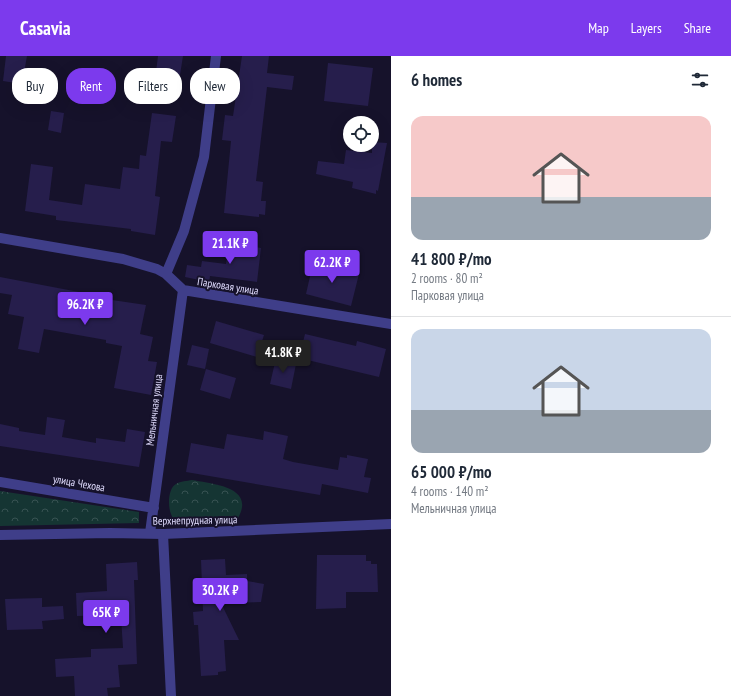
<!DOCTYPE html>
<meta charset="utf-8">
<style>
body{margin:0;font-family:"PT Sans Narrow",sans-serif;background:#f2f2f3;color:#1f2937;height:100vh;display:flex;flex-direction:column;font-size:15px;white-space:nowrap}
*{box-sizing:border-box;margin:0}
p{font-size:13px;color:#747a83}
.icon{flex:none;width:22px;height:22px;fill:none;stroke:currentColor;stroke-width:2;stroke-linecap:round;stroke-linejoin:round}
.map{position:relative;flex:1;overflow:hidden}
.panel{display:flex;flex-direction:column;background:#fff;width:340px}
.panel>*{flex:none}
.top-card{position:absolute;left:12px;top:12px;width:319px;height:36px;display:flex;gap:8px}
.tools{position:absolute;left:343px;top:60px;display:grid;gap:8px}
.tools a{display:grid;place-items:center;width:36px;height:36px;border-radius:50%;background:#fff;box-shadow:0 4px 16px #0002;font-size:20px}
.price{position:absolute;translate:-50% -34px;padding:0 9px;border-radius:4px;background:#7c3aed;color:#fff;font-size:13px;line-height:26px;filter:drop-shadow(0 1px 2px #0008)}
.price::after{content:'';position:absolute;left:50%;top:24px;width:12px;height:9px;margin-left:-6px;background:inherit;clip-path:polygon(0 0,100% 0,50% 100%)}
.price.current{background:#222;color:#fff}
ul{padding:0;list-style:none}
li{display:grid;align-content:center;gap:8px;height:212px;padding:0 20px}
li+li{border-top:1px solid #e0e1e3}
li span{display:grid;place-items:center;height:124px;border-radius:12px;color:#555}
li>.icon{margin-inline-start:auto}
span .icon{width:72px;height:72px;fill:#fffc;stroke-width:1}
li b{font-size:17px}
h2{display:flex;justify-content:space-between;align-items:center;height:48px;padding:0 20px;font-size:17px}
.tag{padding:0 14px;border-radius:16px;background:#fff;box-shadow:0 4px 16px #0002;font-size:14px;line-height:36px}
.tag.current{background:#7c3aed;color:#fff}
header{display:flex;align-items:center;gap:24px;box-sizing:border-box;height:56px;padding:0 20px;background:#7c3aed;color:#fff}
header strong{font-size:19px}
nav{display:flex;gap:22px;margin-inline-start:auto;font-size:14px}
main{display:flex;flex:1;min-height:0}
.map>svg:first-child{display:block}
.forest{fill:url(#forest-crowns)}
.building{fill:#261e4c}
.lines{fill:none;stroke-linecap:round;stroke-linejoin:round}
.minor{stroke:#3f3e89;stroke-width:10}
.tertiary{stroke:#3f3e89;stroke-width:10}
.labels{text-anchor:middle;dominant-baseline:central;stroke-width:4;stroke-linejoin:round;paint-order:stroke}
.street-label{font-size:11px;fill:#e0dcfe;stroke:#16122b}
</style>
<header>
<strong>Casavia</strong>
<nav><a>Map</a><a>Layers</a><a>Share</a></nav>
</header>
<main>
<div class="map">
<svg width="391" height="640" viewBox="0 0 391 640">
<defs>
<pattern id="forest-crowns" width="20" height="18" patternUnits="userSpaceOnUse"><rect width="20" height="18" fill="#153533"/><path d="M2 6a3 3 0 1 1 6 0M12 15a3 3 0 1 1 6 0" fill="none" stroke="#375252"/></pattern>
</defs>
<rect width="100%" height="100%" fill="#16122b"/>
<!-- forest -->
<path class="forest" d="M 192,424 C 211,428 256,430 238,462 C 225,472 190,466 174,463 C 167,456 167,433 176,428 C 181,425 187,425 192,424 Z
M 0,435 L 139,456 L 139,467 L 0,470 Z"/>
<!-- building -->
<path class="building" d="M 6,0 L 27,0 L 22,28 L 3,25 Z
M 158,0 L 183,0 L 180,19 L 156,16 Z
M 242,0 L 269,0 L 267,17 L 294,20 L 292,34 L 267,31 L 256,125 L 263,126 L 261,145 L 266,145 L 265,159 L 259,158 L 259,161 L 224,157 L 231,85 L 222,84 L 225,59 L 233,60 Z
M 328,7 L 373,12 L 368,50 L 324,45 Z
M 75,13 L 90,16 L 87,35 L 72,32 Z
M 51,55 L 64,57 L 61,77 L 48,74 Z
M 152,57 L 176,60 L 172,86 L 161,85 L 155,140 L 160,141 L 155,179 L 131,175 L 131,173 L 56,164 L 56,160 L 25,155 L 31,108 L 53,111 L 49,144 L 82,149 L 85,128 L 120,133 L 123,111 L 139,113 L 140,99 L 146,100 Z
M 372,86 L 387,87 L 378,135 L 376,134 L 376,138 L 352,132 L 353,126 L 316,118 L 318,105 L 344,108 L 346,94 L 372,97 Z
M 229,186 L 261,192 L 257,226 L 210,220 L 209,226 L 185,221 L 187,209 L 201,211 L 202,205 L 226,208 Z
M 313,207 L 359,218 L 351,250 L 306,238 Z
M 0,221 L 79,236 L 78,239 L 146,249 L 140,278 L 153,281 L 148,305 L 157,306 L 151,339 L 114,332 L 122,290 L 106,287 L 106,284 L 44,273 L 39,297 L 18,293 L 24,261 L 8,258 L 12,239 L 0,237 Z
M 216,265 L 264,279 L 257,301 L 210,287 Z
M 305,278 L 356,290 L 357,285 L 386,293 L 379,321 L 299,302 Z
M 192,289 L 209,293 L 205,313 L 187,309 Z
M 276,302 L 296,308 L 291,333 L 270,328 Z
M 206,313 L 236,322 L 230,343 L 200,334 Z
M 47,361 L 65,364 L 62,381 L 96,387 L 96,382 L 125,386 L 127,373 L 145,376 L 139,411 L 0,390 L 0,368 L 19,372 L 19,375 L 45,379 Z
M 264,375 L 288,380 L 283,403 L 293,406 L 338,414 L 340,401 L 347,402 L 347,399 L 368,403 L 364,421 L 371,422 L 368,437 L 322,428 L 320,439 L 186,416 L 191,387 L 224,393 L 227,378 L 263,384 Z
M 317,499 L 366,499 L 366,505 L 371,505 L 371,508 L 377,508 L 378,536 L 346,536 L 346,552 L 316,553 Z
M 225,503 L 226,519 L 247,518 L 247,525 L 264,528 L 261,546 L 221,547 L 239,584 L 224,584 L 226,615 L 218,616 L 218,619 L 201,620 L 198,569 L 194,569 L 193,556 L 203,555 L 201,504 Z
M 137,506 L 138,524 L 134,524 L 137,608 L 118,609 L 120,631 L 107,632 L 108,640 L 75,640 L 74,620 L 56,621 L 55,603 L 91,601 L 91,593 L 123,592 L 121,561 L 116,562 L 116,559 L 77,560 L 76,537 L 107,535 L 106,508 Z
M 42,542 L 42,551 L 63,550 L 64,563 L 42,565 L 43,573 L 7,574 L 5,543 Z"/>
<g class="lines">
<!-- minor -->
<path class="minor" d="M 0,182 L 123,203 L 157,213 L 166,218 L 183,234 L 391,268
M 166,218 L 184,175 L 204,101 L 216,0
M 0,426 L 154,452
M 150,477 L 183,234
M 163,478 L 171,640"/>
<!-- tertiary -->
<path class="tertiary" d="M 0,479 L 110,477 L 163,478 L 391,468"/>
</g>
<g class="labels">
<!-- street labels -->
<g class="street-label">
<text transform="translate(228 230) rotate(9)">Парковая улица</text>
<text transform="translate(154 354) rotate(-83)">Мельничная улица</text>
<text transform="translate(79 427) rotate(10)">улица Чехова</text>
<text transform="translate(195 464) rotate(-1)">Верхнепрудная улица</text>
</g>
</g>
</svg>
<div class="tools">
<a><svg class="icon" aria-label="locate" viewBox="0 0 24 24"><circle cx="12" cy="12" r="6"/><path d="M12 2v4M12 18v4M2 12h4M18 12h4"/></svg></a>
</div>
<b class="price" style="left:230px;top:209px">21.1K ₽</b>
<b class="price" style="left:332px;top:228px">62.2K ₽</b>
<b class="price" style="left:85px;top:270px">96.2K ₽</b>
<b class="price current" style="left:283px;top:318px">41.8K ₽</b>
<b class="price" style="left:220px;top:556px">30.2K ₽</b>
<b class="price" style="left:106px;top:578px">65K ₽</b>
<div class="top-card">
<a class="tag">Buy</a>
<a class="tag current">Rent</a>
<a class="tag">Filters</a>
<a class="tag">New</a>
</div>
</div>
<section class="panel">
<h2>6 homes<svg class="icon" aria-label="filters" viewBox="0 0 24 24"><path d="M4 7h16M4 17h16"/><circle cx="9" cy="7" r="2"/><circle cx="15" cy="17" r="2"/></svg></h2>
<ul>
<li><span style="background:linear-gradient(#f6c9c9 65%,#9aa5b1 0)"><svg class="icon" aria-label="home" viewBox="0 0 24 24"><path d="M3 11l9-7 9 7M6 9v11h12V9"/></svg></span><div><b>41 800 ₽/mo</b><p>2 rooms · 80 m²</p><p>Парковая улица</p></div></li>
<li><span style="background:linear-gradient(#c9d6e8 65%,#9aa5b1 0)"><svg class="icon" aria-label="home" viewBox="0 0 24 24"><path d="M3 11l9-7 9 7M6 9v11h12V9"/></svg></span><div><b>65 000 ₽/mo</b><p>4 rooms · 140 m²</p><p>Мельничная улица</p></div></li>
</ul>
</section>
</main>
